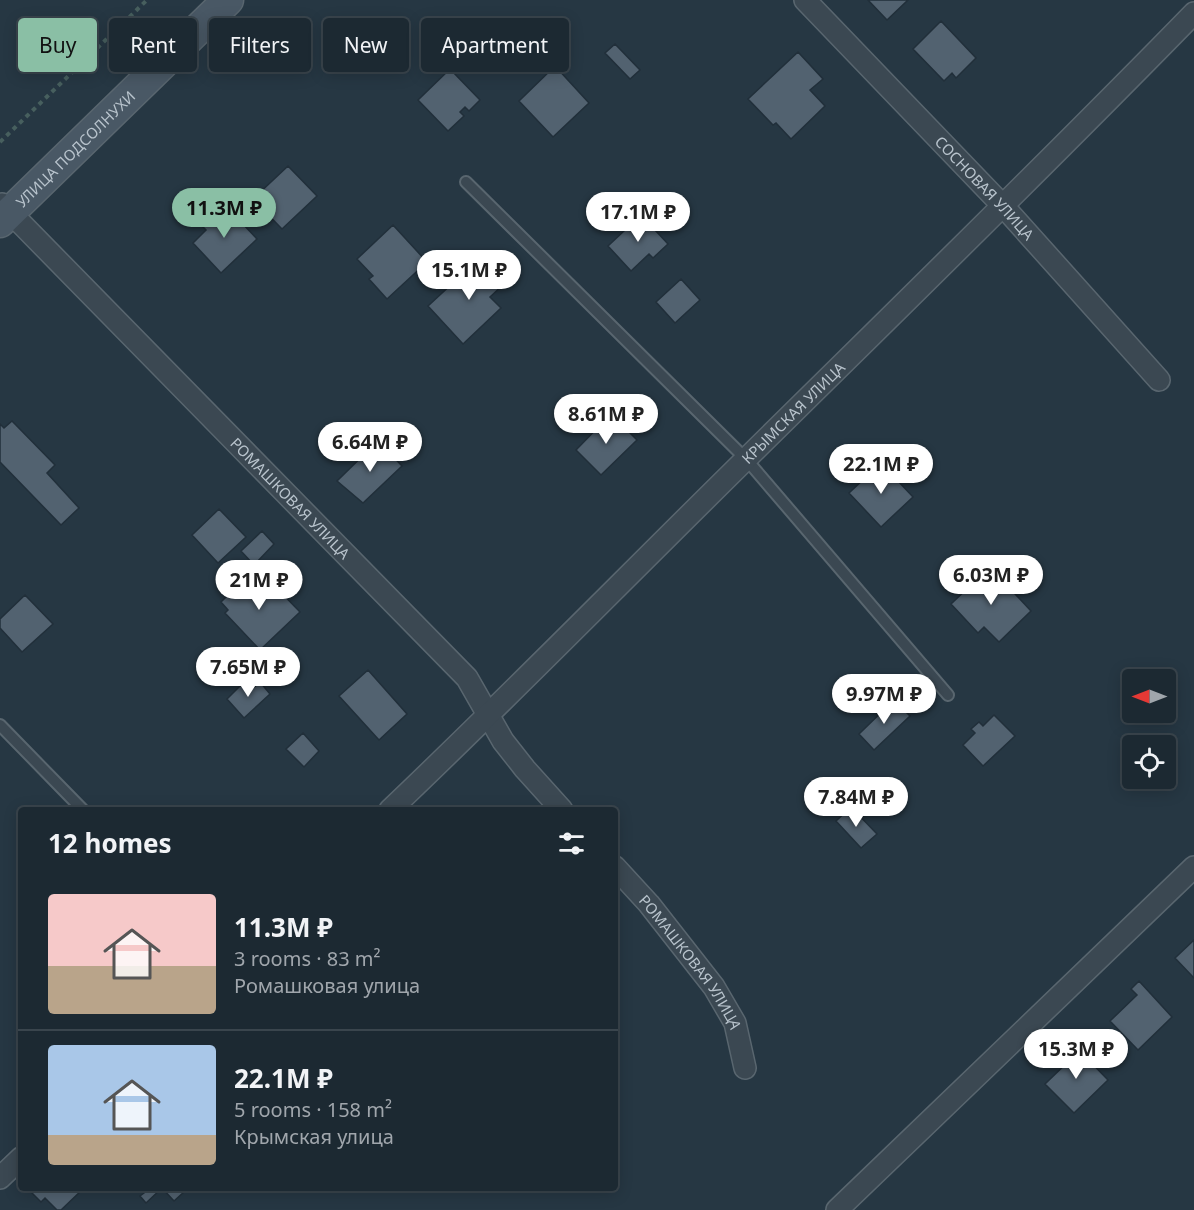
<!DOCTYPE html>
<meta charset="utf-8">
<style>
body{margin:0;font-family:"Noto Sans",sans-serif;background:#25313a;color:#f1f3f6;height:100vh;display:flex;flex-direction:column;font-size:22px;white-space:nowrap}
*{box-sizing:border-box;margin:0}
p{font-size:20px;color:#a0a6ac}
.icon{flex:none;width:33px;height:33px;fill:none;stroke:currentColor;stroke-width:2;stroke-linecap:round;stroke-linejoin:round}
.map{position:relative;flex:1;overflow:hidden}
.drawer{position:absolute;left:18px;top:807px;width:600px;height:384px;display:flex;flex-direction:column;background:#1c2932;border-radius:6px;box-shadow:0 3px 15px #0003,0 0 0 2px #3a454d}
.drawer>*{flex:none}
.hud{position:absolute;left:18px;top:18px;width:600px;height:54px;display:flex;gap:12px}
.needle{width:39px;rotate:270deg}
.controls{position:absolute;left:1122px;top:669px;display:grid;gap:12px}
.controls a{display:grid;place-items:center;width:54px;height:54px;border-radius:6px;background:#1c2932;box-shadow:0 3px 15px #0003,0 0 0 2px #3a454d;font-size:30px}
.price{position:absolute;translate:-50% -51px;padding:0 14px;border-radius:21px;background:#fff;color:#222;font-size:20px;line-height:39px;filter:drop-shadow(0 2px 3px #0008)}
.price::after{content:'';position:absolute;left:50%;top:36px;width:18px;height:14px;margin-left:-9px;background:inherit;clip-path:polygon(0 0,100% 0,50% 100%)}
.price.active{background:#8abfa5;color:#111}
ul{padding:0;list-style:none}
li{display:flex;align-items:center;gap:18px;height:150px;padding:0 30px}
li+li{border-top:2px solid #3a454d}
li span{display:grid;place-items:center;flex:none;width:168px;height:120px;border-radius:6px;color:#555}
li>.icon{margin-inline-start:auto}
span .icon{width:72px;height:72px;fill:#fffc;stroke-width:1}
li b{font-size:26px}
h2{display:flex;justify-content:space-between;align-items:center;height:72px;padding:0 30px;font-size:26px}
.tag{padding:0 21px;border-radius:6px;background:#1c2932;box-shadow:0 3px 15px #0003,0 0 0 2px #3a454d;font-size:21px;line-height:54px}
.tag.active{background:#8abfa5;color:#111}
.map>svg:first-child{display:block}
.building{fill:#526270;stroke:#212f3a;stroke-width:1.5}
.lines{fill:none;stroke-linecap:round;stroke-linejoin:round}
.lane-casing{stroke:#59666f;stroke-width:14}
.street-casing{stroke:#59666f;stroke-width:24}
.secondary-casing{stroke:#59666f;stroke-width:33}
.path{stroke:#475f5e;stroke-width:4;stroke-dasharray:4.5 4.5;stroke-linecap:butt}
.lane{stroke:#3b4852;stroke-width:10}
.street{stroke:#3b4852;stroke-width:21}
.secondary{stroke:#495865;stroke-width:30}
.labels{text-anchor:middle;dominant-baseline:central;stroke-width:4.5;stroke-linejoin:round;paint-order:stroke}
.street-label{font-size:15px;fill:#b8c3cc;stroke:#1f2d38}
</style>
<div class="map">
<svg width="1194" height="1210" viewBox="0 0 1194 1210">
<rect width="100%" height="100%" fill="#263743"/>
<!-- building -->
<path class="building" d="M 868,0 L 908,0 L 887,20 Z
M 941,21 L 976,58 L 956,78 L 952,73 L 944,81 L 913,49 Z
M 615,44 L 640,70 L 630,79 L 605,53 Z
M 798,52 L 823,79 L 810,90 L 825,106 L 791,139 L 776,123 L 773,125 L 748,99 Z
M 555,66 L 589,103 L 553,137 L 519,101 Z
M 450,69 L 480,100 L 469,111 L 465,107 L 460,112 L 464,116 L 448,131 L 418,100 Z
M 288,166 L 317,196 L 282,229 L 253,199 Z
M 225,205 L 257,239 L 221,273 L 193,243 L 206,230 L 202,226 Z
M 641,215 L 668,244 L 653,258 L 649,254 L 631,271 L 608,246 Z
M 393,225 L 427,262 L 387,299 L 369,279 L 373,276 L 357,259 Z
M 481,257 L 505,283 L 490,297 L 501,308 L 463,344 L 428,306 Z
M 681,279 L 700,300 L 675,323 L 656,302 Z
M 611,414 L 637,440 L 601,475 L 576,450 Z
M 12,421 L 55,465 L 47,473 L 79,508 L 61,525 L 0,462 L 0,424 L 4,428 Z
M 378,441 L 402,466 L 363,503 L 337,481 Z
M 881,463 L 913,497 L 881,527 L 849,493 Z
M 219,509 L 246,537 L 218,563 L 192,535 Z
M 262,531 L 274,544 L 254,565 L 241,551 Z
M 990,567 L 1031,611 L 999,642 L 984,627 L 978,633 L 951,604 Z
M 247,576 L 258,587 L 267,578 L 300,612 L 260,650 L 225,613 L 228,610 L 221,602 Z
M 25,595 L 53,624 L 22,652 L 0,628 L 0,619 Z
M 368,670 L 407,714 L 379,740 L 339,696 Z
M 245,681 L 252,689 L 260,682 L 270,694 L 244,718 L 227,699 Z
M 894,700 L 910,716 L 874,750 L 859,734 Z
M 994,715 L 1015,736 L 983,766 L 963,745 L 975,733 L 971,729 L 979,722 L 983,726 Z
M 303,733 L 319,751 L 304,767 L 286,749 Z
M 851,807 L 877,834 L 861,848 L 836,821 Z
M 1194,940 L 1194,978 L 1175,958 Z
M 1139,981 L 1172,1017 L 1138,1050 L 1110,1021 L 1137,995 L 1131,989 Z
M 1073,1044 L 1108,1080 L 1074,1113 L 1045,1084 L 1072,1058 L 1066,1052 Z
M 27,1188 L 84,1188 L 61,1210 L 57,1210 L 45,1198 L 41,1202 Z
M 139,1188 L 182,1188 L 185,1191 L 174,1201 L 162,1188 L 146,1203 L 140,1196 L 144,1193 Z"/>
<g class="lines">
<defs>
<path id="lane" d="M 466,182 L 746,459 L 948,695
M 0,725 L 83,810"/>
<g id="street">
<path id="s1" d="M 805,0 L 1004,207 L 1159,380"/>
<path id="s2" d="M 2,204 L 467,678 L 503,741 L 525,769 L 562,810"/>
<path id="s3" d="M 390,810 C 511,695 627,576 746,459 C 896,311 1047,164 1194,13"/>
<path id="s4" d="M 615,867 L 649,904 L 714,987 L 735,1023 L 745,1068"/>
<path d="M 0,1178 L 21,1158"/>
<path d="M 837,1210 L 1194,867"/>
</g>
<g id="secondary">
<path id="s5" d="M 0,222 L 228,0"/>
</g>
</defs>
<!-- lane casing -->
<use href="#lane" class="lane-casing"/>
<!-- street casing -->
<use href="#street" class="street-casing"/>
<!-- secondary casing -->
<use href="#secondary" class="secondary-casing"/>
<!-- path -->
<path class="path" d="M 0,142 L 147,0"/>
<!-- lane -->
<use href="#lane" class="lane"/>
<!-- street -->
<use href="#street" class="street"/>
<!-- secondary -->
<use href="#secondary" class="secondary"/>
</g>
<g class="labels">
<!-- street labels -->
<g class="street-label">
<text stroke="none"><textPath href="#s5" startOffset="105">УЛИЦА ПОДСОЛНУХИ</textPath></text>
<text stroke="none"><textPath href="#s1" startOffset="260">СОСНОВАЯ УЛИЦА</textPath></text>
<text stroke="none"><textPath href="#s3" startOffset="566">КРЫМСКАЯ УЛИЦА</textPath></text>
<text stroke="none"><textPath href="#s2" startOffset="412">РОМАШКОВАЯ УЛИЦА</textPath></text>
<text stroke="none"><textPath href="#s4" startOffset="122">РОМАШКОВАЯ УЛИЦА</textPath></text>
</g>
</g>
</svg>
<div class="controls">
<a><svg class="needle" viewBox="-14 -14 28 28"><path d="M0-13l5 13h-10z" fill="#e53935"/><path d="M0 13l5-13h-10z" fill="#a0a6ac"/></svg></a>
<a><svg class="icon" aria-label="locate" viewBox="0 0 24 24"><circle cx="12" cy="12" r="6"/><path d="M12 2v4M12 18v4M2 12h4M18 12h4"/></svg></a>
</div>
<b class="price active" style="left:224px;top:239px">11.3M ₽</b>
<b class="price" style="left:638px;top:243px">17.1M ₽</b>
<b class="price" style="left:469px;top:301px">15.1M ₽</b>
<b class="price" style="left:606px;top:445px">8.61M ₽</b>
<b class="price" style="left:370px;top:473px">6.64M ₽</b>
<b class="price" style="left:881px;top:495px">22.1M ₽</b>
<b class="price" style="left:991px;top:606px">6.03M ₽</b>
<b class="price" style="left:259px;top:611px">21M ₽</b>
<b class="price" style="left:248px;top:698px">7.65M ₽</b>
<b class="price" style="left:884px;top:725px">9.97M ₽</b>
<b class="price" style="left:856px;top:828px">7.84M ₽</b>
<b class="price" style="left:1076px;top:1080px">15.3M ₽</b>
<div class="hud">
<a class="tag active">Buy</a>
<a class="tag">Rent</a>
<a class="tag">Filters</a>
<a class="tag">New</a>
<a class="tag">Apartment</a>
</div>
<section class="drawer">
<h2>12 homes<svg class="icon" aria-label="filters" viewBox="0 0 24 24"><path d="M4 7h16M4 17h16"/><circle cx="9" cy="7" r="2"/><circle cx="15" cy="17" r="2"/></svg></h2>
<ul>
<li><span style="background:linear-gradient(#f6c9c9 60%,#b9a48a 0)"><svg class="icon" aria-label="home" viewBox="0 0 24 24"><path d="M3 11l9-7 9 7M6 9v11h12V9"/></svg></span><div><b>11.3M ₽</b><p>3 rooms · 83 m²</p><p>Ромашковая улица</p></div></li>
<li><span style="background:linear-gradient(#a9c7e8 75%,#b9a48a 0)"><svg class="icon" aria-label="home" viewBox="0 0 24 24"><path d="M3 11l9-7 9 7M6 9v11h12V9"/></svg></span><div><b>22.1M ₽</b><p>5 rooms · 158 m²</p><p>Крымская улица</p></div></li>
</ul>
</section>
</div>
